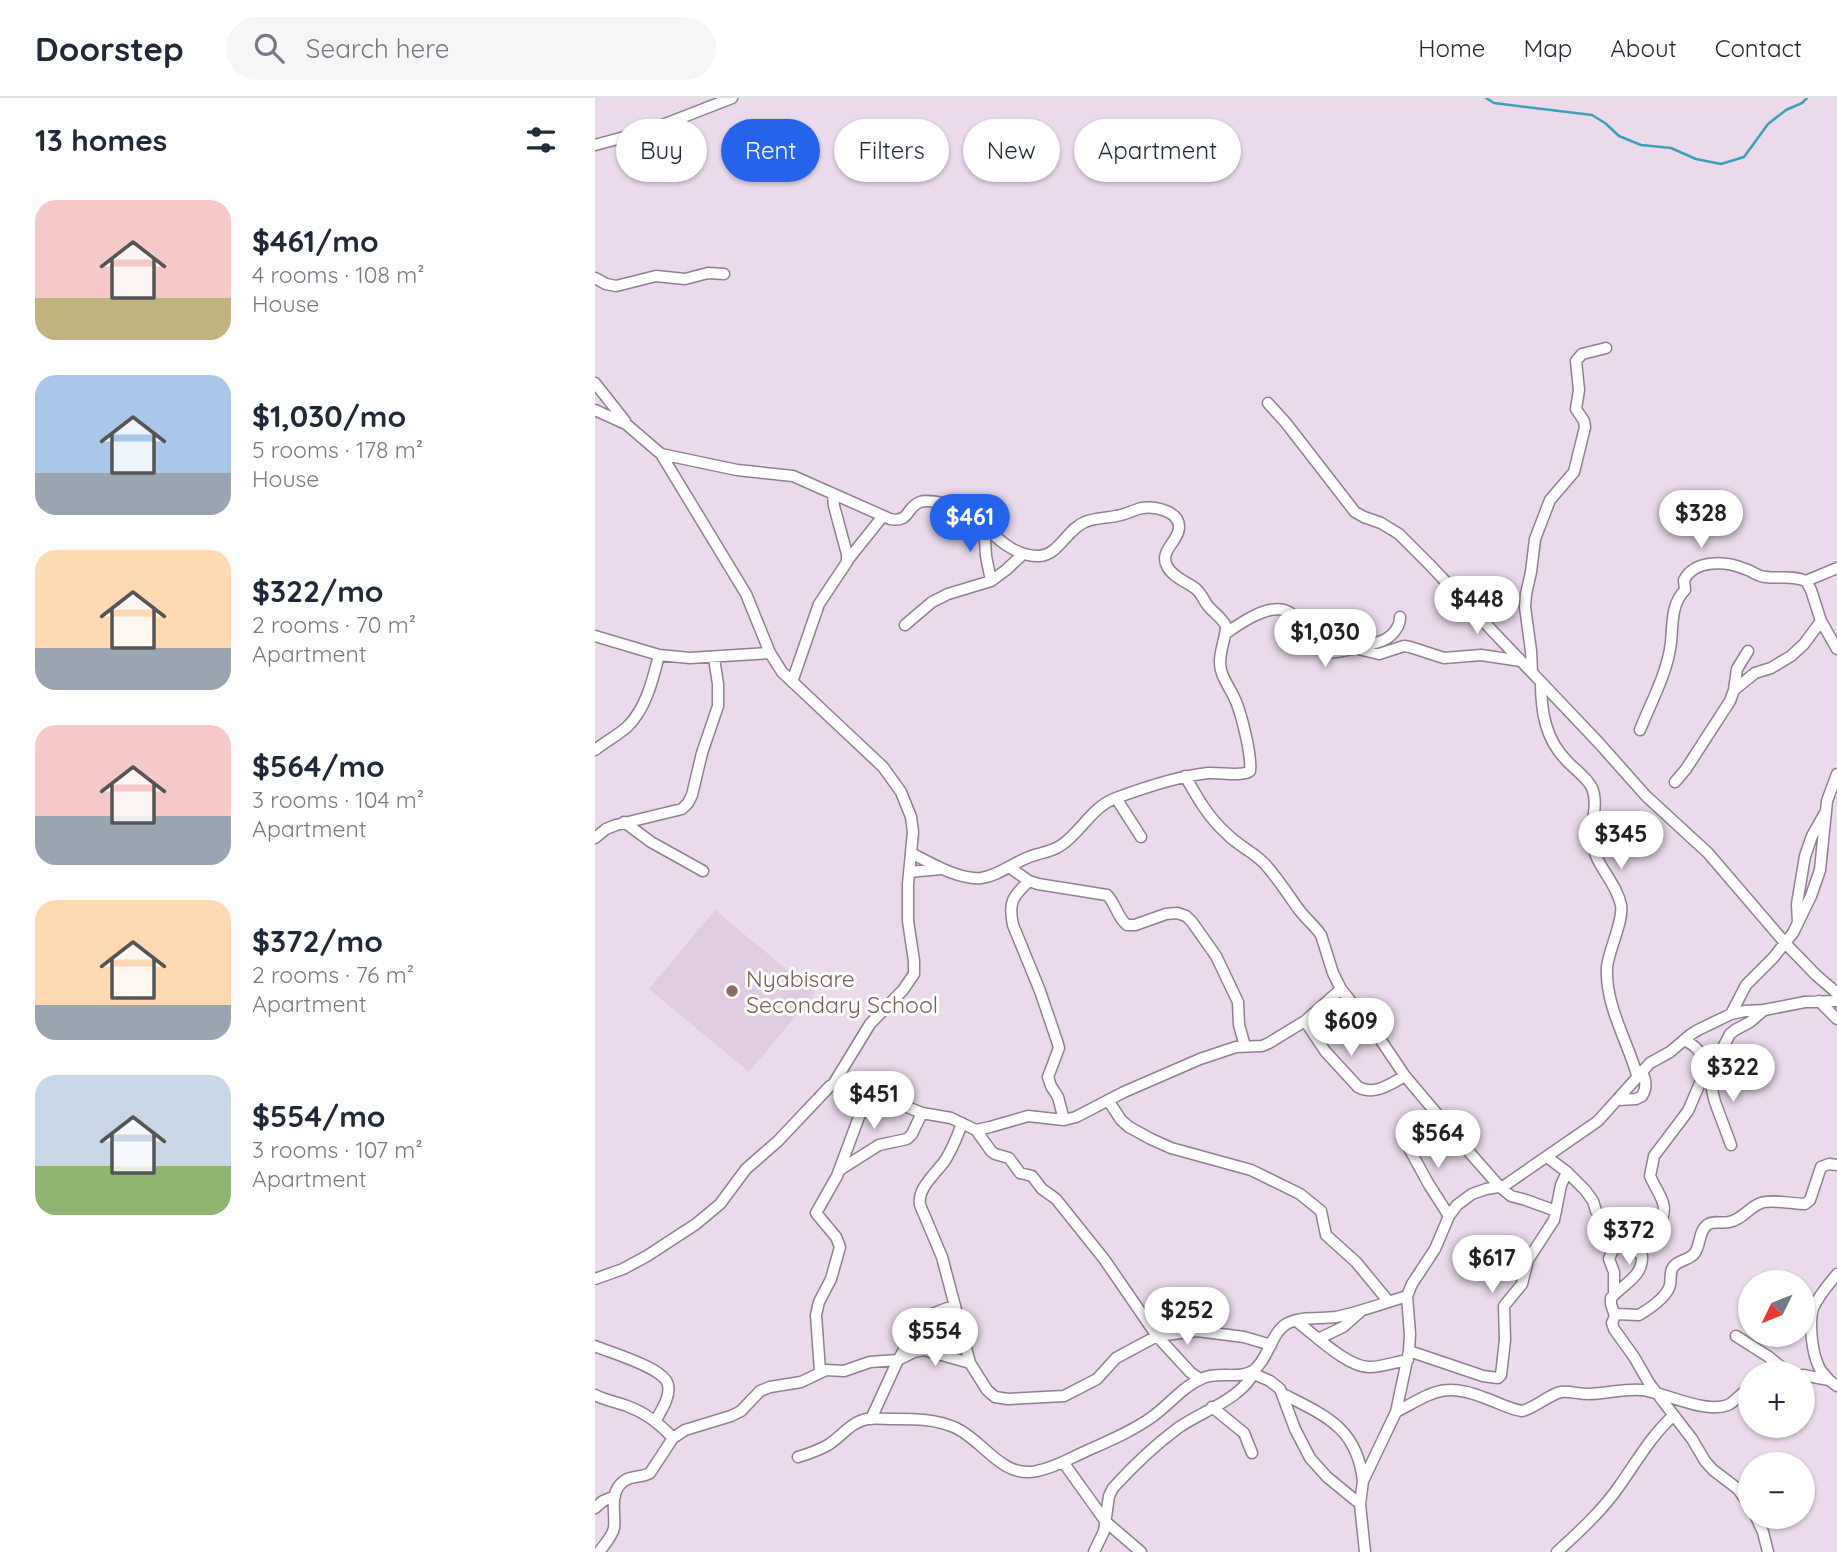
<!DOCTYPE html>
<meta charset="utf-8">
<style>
body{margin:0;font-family:Quicksand,sans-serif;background:#f6f6f7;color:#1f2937;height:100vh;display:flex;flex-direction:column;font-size:26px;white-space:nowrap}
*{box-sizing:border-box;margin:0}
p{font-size:23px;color:#747a83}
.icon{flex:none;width:38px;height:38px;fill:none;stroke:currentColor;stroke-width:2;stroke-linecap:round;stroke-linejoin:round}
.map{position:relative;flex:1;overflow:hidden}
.details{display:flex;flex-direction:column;background:#fff;width:595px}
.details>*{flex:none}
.guide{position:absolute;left:21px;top:21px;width:665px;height:63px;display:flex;gap:14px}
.needle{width:46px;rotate:227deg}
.controls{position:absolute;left:1143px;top:1172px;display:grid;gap:14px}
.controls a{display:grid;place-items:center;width:77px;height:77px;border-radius:50%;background:#fff;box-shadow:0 2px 5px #0004;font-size:35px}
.price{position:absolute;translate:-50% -60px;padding:0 16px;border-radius:24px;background:#fff;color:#222;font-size:23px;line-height:46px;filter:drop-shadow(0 2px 4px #0008)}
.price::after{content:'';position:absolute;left:50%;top:42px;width:21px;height:16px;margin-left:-10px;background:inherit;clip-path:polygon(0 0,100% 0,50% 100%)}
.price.on{background:#2563eb;color:#fff}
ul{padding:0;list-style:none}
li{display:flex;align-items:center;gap:21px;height:175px;padding:0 35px}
li span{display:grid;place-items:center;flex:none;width:196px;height:140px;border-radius:21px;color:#555}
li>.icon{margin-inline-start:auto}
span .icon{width:84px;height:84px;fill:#fffc;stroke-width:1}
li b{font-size:30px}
h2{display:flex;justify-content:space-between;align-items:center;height:84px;padding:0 35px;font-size:30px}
.pill{padding:0 24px;border-radius:32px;background:#fff;box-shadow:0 2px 5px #0004;font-size:24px;line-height:63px}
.pill.on{background:#2563eb;color:#fff}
header{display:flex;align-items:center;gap:42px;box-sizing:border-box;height:98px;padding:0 35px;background:#fff;border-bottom:2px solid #e0e1e3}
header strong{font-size:33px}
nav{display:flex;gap:38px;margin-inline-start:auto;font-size:24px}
.search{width:490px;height:63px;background:#f6f6f7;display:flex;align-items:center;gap:18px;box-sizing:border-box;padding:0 24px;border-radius:38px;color:#747a83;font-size:26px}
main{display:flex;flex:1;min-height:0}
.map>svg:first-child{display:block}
.built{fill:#dfcce1}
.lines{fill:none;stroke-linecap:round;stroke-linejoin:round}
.stream{stroke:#3ea0b8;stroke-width:2.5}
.street-casing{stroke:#8f8190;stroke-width:13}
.street{stroke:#fff;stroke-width:10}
.education-dot{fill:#8d6e63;stroke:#fff;stroke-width:2.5}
.labels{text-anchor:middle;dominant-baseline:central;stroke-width:6;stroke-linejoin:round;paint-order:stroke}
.education-label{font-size:23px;fill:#785e54;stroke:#fff;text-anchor:start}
</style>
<header>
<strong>Doorstep</strong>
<div class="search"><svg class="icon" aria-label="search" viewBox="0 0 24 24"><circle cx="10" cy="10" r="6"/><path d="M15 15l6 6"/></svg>Search here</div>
<nav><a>Home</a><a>Map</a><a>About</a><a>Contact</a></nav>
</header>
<main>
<section class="details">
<h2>13 homes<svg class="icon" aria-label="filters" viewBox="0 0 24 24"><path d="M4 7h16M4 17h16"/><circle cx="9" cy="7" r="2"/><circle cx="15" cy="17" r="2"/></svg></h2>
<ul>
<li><span style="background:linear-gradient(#f6c9c9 70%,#c2b280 0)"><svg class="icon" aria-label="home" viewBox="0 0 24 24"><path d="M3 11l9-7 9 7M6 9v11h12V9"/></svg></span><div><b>$461/mo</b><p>4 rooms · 108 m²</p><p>House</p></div></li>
<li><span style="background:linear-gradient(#a9c7e8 70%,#9aa5b1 0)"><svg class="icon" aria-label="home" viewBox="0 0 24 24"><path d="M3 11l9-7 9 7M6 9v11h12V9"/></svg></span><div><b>$1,030/mo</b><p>5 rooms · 178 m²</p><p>House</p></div></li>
<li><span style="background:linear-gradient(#ffd9b3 70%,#9aa5b1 0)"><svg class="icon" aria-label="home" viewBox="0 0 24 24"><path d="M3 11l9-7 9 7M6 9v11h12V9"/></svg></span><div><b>$322/mo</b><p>2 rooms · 70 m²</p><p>Apartment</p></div></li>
<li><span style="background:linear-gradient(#f6c9c9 65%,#9aa5b1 0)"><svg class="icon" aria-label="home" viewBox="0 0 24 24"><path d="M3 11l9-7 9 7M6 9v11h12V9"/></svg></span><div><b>$564/mo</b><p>3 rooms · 104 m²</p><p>Apartment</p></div></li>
<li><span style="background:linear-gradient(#ffd9b3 75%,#9aa5b1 0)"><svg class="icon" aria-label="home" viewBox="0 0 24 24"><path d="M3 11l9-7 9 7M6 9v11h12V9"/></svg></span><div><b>$372/mo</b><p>2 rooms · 76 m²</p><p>Apartment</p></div></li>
<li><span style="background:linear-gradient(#c9d6e8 65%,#8fb573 0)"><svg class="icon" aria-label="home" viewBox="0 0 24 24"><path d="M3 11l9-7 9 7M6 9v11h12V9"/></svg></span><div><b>$554/mo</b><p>3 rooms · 107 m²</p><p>Apartment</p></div></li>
</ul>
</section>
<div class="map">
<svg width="1242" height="1454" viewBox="0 0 1242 1454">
<rect width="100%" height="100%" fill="#eadaeb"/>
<!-- built -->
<path class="built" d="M 120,812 L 220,895 L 154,974 L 54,891 Z"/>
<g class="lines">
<!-- stream -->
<path class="stream" d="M 891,0 L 899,5 L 997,17 L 1010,25 L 1024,38 L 1046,47 L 1076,50 L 1101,61 L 1126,66 L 1149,59 L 1173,26 L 1191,12 L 1207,5 L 1212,0"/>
<defs>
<path id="street" d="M 0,47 L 52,33 L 137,0
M 0,180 L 11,186 L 21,188 L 61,178 L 90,181 L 113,175 L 129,176
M 0,285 L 30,323
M 673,305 L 691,325 L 760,414 L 769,419 L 786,425 L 804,436 L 833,465 L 1003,644 L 1051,698 L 1113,755 L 1191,846 L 1221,877 L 1242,895
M 0,312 L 31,326 L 66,356 L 142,372 L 198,378 L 295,421 C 315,425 311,409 325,404 C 335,400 366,409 377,412 C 386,415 388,425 394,432 C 406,445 425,459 444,458 C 464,457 472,431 490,424 C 499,420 512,420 521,418 C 530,417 538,412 547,410 C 560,408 585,413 584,430 C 583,444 564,453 572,468 C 577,479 592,484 601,491 C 607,496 609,503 613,508 C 619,515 627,520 631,528 C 631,542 622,557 626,572 C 628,581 634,589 638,597 C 646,612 657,658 655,673 C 647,679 625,674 613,675 C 584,678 548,690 521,700 C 496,709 485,736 465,748 C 456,754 444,755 434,759 C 418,765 403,778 386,780 C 363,782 336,765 316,755
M 66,356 L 151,496 L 175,555 L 187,574 L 288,669 L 306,694 L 316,719 L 318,734 L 313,786 L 313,823 L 319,863 L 319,876 L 308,892 L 275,926 L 239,985
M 389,425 L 391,458 L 396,483
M 252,463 L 288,418
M 1211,483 L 1242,470
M 310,527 L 337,504 L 353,496 L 396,483 L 411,472 L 428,456
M 630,536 C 644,526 671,507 689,512 C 708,517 711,546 729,554 C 736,558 784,545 791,541 C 799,536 805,528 805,519
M 0,538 L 64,557 L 95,560 L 175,555
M 759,550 L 784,556 L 809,548 L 815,549 L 849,560 L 886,557 L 926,563
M 937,574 L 936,553 L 930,509 L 931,496 L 936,474 L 940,441 L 955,402 L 979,374 L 990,329 L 989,323 L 981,311 L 984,292 L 981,263 L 987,256 L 1011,250
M 197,584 L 224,506 L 252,464 L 252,456 L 239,408 L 238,397
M 946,584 C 946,613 950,641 972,663 C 980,672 992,679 997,690 C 1004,706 995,727 997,743 C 1000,768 1021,783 1026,807 C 1029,822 1014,851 1012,869 C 1010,907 1032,942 1042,977
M 1139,592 L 1160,575 L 1176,570 L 1196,558 L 1209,546 L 1226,523
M 1045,632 C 1056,604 1073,574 1076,544 C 1078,525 1076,506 1090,492 L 1089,482 C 1100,461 1131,463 1150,471 C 1157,473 1164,479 1171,479 C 1185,481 1197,477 1211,483 L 1216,492 L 1226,523 L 1242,551
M 0,652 C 10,644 23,637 32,629 C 51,611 58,581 64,557
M 590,678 C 602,699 613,719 631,735 C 642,747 657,753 669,765 C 683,780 693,797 705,813 C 711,821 720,828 726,837 L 738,875 L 746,891 L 781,935 L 810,978 L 875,1055 L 905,1089 L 916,1098 L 931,1102 L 961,1113
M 1080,684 L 1091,671 L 1135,603 L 1139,592 L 1142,571 L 1153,553
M 521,700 L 546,739
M 29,724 L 56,744 L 108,773
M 0,740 L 11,731 L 21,727 L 87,711 L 93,705 L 97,697 L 107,655 L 123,608 L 123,586 L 119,560
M 414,769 L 434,783 L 443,786 L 512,797 C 521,806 522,819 532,827 L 540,827 L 571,816 L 582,815 L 591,818 L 597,824 L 621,858 L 643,904 L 644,927 L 650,948
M 314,774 L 346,771
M 434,783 C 418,798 413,804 418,827 L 445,893 L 462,943 L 464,950 L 453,979 L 456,988 L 463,999 L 469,1022
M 1203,825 L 1202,806 L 1210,758 L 1217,738 L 1230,715
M 1224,903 L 1242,921
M 1136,916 L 1151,887 L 1178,860 L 1198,835 L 1216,798 L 1225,772 L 1232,703 L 1242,676
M 710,923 L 730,953 L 763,989 C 780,998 795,986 810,978
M 1089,942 C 1116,954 1113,980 1120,1004 C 1125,1018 1131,1033 1136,1047
M 513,1002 L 526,1022 L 534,1029 L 556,1041 L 576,1050 L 656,1072 L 705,1096 L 726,1113 L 731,1137 L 761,1164 L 794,1204
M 1023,1002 L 1041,1001 L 1047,998 C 1052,990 1051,981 1046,973
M 367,1025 C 363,1037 358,1049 351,1061 C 342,1075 322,1089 325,1107 L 347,1159 L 375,1265 L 392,1292 L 400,1299 L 413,1301 L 469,1298 L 502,1281 L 521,1260 L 562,1238 L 602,1233 L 649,1239 L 676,1247
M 381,1032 L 396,1053 L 400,1056 L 414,1060 L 425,1075 L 437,1078 L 447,1091 L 461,1101 L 509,1161 L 562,1238 L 595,1274 L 605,1281
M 809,1041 L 833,1085 L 854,1118
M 952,1059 L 972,1074 L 990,1092 L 998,1103 L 1001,1113 L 1021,1131 L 1047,1158 C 1048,1179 1028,1186 1016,1200 L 1016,1206 L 1020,1218 L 1017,1225 L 1019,1231 L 1039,1259 L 1054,1285 L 1097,1341 L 1110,1363 L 1118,1372 L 1143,1391 L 1155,1408
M 246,1071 L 284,1047 L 312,1041 L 317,1036 L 327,1015
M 1063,1131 C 1076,1105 1065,1101 1055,1078 L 1059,1058 L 1093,1013 L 1105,985 L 1120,965 L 1135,936 L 1140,932 L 1155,924 L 1169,912
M 0,1181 L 28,1171 L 52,1158 L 101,1126 L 125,1106 L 151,1071 L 183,1043 L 235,988 L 243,984 L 257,987 L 327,1015 L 356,1020 L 381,1032 L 395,1029 L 433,1018 L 469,1022 L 481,1019 L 529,994 L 605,961 L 641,949 L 667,948 L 674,945 L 710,923 L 746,891
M 1019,1196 L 1019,1174 L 1014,1161 L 1025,1135
M 1020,1216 L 1044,1217 C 1054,1211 1072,1199 1075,1187 C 1076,1181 1075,1176 1077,1171 C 1081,1162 1093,1163 1099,1156 C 1106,1148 1103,1134 1112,1127 C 1118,1122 1127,1126 1134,1124 C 1147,1122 1154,1109 1166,1105 C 1177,1101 1198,1106 1210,1106 L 1215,1102 L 1226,1069 L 1234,1066 L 1242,1067
M 701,1223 C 719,1236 753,1270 775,1269 C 787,1269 800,1264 813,1262
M 1141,1238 L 1174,1259 L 1195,1276
M 725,1240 L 748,1229 L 765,1214
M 0,1248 C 16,1255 70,1270 73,1287 C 76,1299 65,1314 60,1324
M 814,1253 L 888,1278 L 903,1280 L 906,1277 L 910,1242 L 909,1208 L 927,1186 L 933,1162 L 959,1122 L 966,1087 L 972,1074
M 225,1273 L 221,1217 L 224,1204 L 236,1181 L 245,1149 L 241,1139 L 221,1115 L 242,1078 L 274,992
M 659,1276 L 675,1283 L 685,1291 L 700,1331 L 715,1360 L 732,1379 L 765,1406
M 1208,1277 L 1234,1282 L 1242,1288
M 1234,1282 C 1231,1278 1226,1274 1224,1269 C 1217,1255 1213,1222 1219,1208 C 1225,1196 1234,1186 1242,1176
M 688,1296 C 731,1318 762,1330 768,1383
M 0,1297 C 10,1302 21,1304 32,1308 C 49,1314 66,1327 78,1340
M 617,1309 L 649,1335 L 657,1355
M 801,1314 C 837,1295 849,1283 890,1300 C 902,1304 914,1311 927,1313 C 940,1310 955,1296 966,1294 C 974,1293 984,1296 993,1296 C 1011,1296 1029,1290 1047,1292 C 1072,1295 1109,1316 1133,1307 C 1141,1303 1146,1294 1155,1291
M 276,1321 L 303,1262 L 326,1223 L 332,1218 L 360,1207
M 203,1359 C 213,1356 224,1352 233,1347 C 246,1339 256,1324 272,1321 C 281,1320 290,1321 299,1321 C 321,1321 341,1321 361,1330 C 389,1343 407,1381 442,1373 C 458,1370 472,1362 487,1355 C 511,1344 536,1334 557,1319 C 574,1307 588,1288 608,1280 C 624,1273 645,1282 659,1272 C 674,1260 676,1234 693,1225 C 708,1218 725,1221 741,1219 C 765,1214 789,1205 812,1198
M 468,1364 L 511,1424 L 546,1454
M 0,1410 L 8,1403 L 20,1398
M 1161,1419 L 1168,1434 L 1173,1454
M 4,1454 C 9,1447 17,1439 19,1430 C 21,1414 13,1395 29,1383 C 37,1377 47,1380 55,1375 L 78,1340 L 90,1332 L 136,1318 L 146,1313 L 165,1293 L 175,1289 L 206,1284 L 231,1272 L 249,1273 L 275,1264 L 303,1262 L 319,1254 L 329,1252 L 375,1265
M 499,1454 L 509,1433 L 514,1398 L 518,1390 C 538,1368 560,1347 583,1330 C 607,1313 649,1300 660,1272
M 770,1454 L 765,1406 L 768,1383 L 801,1314 L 814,1253 L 815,1236 L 812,1198 L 817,1186 L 840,1151 L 854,1118 L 862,1107 L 877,1096 L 891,1091 L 909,1088 L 1003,1023 L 1055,965 L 1075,954 L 1095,937 L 1103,932 L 1136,916 L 1150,913 L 1169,912 L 1210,904 L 1242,903
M 962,1454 C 985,1433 1008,1412 1025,1387 C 1042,1363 1056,1338 1078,1318"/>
</defs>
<!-- street casing -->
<use href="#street" class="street-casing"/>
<!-- street -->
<use href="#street" class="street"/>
</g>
<!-- markers -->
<circle class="education-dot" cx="137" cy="893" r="7"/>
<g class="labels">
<!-- education labels -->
<g class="education-label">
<text x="151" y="880">Nyabisare<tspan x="151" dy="26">Secondary School</tspan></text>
</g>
</g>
</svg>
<div class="controls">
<a><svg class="needle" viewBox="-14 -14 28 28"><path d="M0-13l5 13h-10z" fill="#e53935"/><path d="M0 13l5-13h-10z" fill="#747a83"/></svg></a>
<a>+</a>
<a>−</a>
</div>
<b class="price" style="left:1106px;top:452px">$328</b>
<b class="price on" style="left:375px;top:456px">$461</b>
<b class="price" style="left:882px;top:538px">$448</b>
<b class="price" style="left:730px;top:571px">$1,030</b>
<b class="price" style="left:1026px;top:773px">$345</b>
<b class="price" style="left:756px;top:960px">$609</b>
<b class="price" style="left:1138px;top:1006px">$322</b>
<b class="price" style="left:279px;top:1033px">$451</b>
<b class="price" style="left:843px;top:1072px">$564</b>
<b class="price" style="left:1034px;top:1169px">$372</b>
<b class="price" style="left:897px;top:1197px">$617</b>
<b class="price" style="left:592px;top:1249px">$252</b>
<b class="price" style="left:340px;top:1270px">$554</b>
<div class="guide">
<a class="pill">Buy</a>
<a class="pill on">Rent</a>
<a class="pill">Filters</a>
<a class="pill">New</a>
<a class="pill">Apartment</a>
</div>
</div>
</main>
